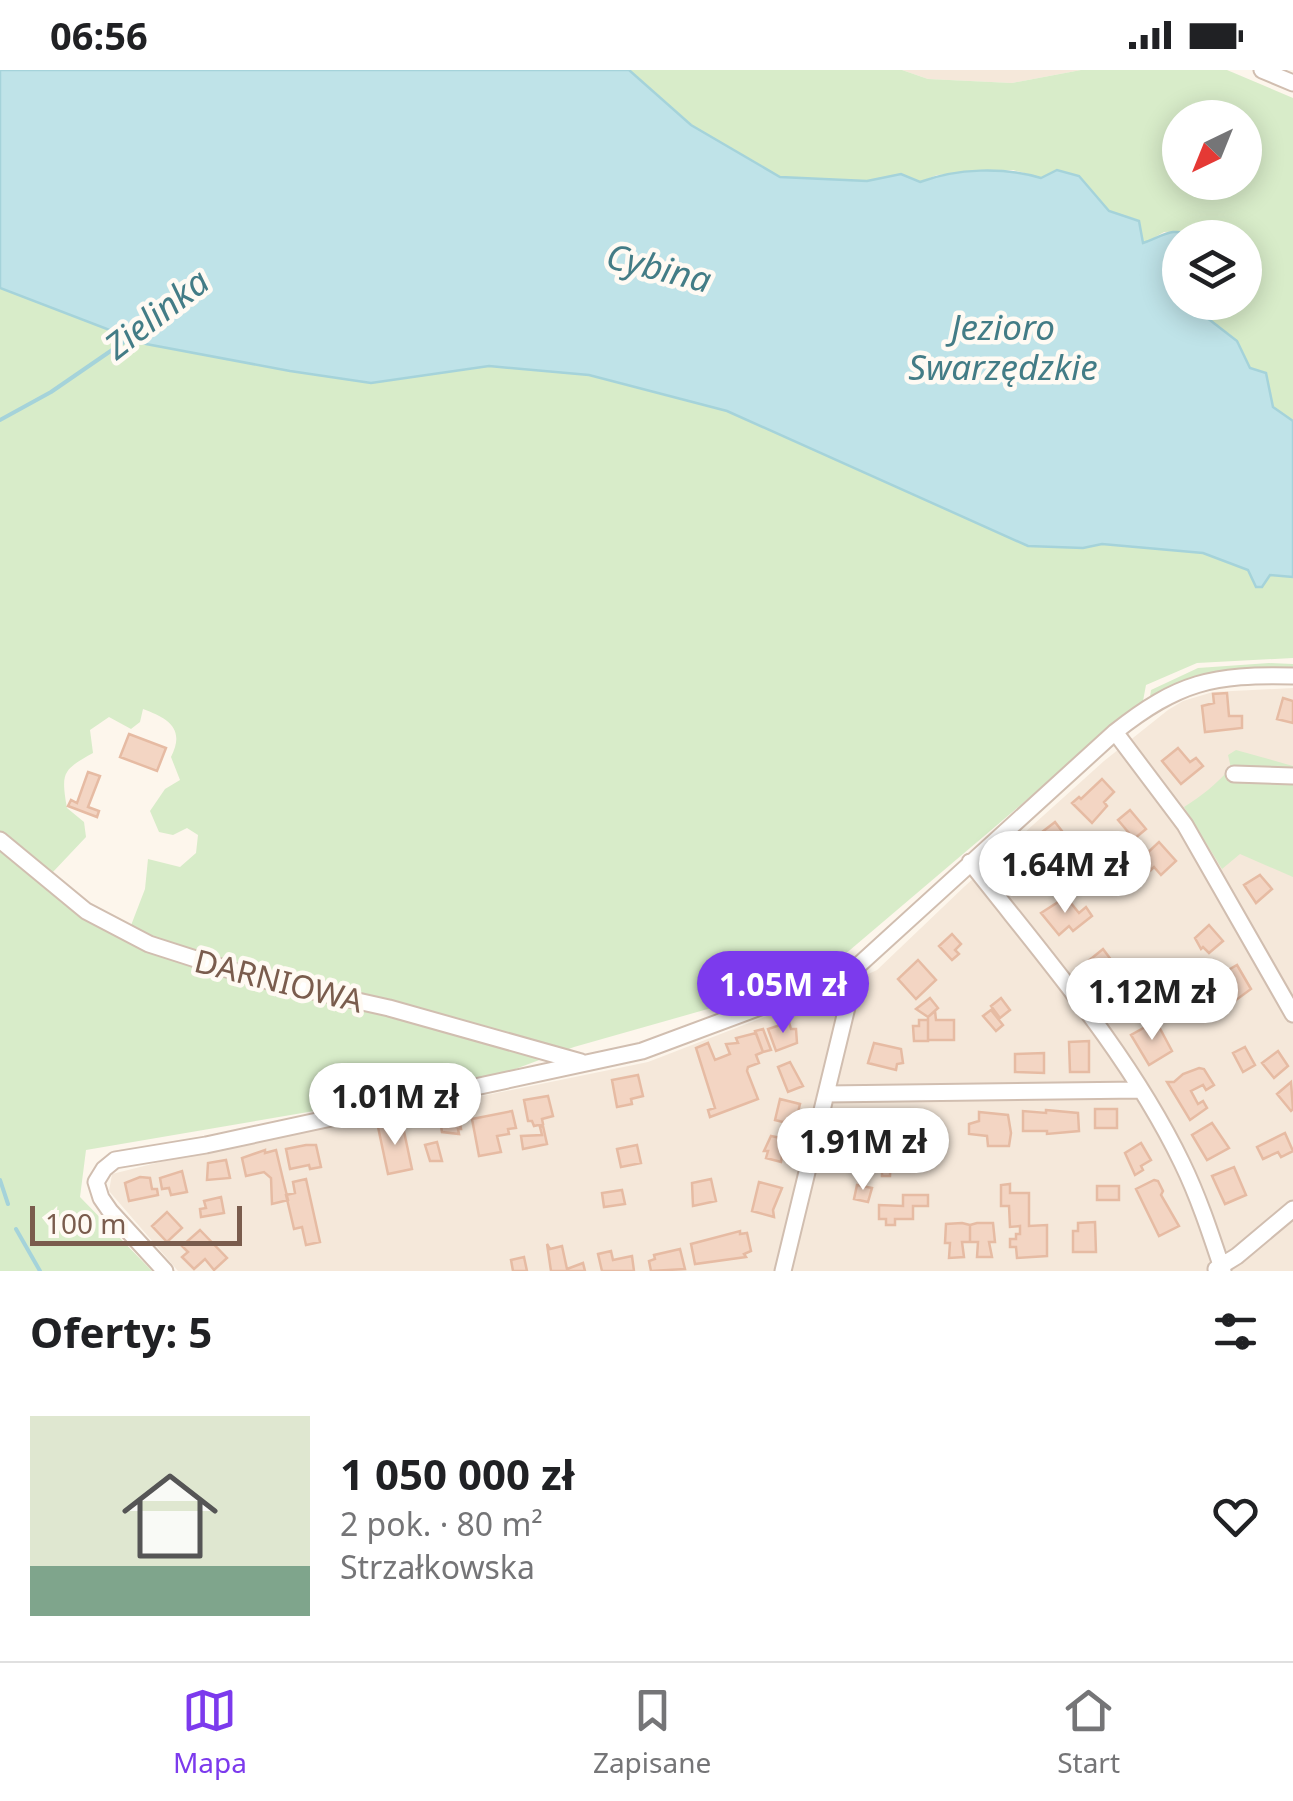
<!DOCTYPE html>
<html lang="pl">
<meta charset="utf-8">
<style>
body{margin:0;font-family:"Noto Sans",sans-serif;background:#f6f6f6;color:#202124;height:100vh;display:flex;flex-direction:column;font-size:38px;white-space:nowrap}
*{box-sizing:border-box;margin:0}
p{font-size:32px;color:#757577}
.icon{flex:none;width:55px;height:55px;fill:none;stroke:currentColor;stroke-width:2;stroke-linecap:round;stroke-linejoin:round}
.map{position:relative;height:1201px;overflow:hidden}
.panel{display:flex;flex-direction:column;background:#fff;flex:1}
.panel>*{flex:none}
.needle{width:65px;rotate:223deg}
.buttons{position:absolute;left:1162px;top:30px;display:grid;gap:20px}
.buttons a{display:grid;place-items:center;width:100px;height:100px;border-radius:50%;background:#fff;box-shadow:0 5px 25px #0003;font-size:50px}
.scale{position:absolute;left:30px;bottom:25px;width:212px;box-sizing:border-box;padding-left:10px;border:5px solid #7a5c4d;border-top:0;font-size:28px;line-height:35px;white-space:nowrap;color:#7a5c4d;-webkit-text-stroke:8px #fffaf3;paint-order:stroke}
.price{position:absolute;translate:-50% -85px;padding:0 22px;border-radius:35px;background:#fff;color:#222;font-size:32px;line-height:65px;filter:drop-shadow(0 2px 5px #0008)}
.price::after{content:'';position:absolute;left:50%;top:60px;width:30px;height:22px;margin-left:-15px;background:inherit;clip-path:polygon(0 0,100% 0,50% 100%)}
.price.on{background:#7c3aed;color:#fff}
ul{padding:0;list-style:none}
li{display:flex;align-items:center;gap:30px;height:250px;padding:0 30px}
li+li{border-top:2px solid #e0e0e0}
li span{display:grid;place-items:center;flex:none;width:280px;height:200px;border-radius:0px;color:#555}
li>.icon{margin-inline-start:auto}
span .icon{width:120px;height:120px;fill:#fffc;stroke-width:1}
li b{font-size:42px}
h2{display:flex;justify-content:space-between;align-items:center;height:120px;padding:0 30px;font-size:42px}
.status{display:flex;justify-content:space-between;align-items:center;height:70px;padding:0 50px;background:#fff;direction:ltr}
.status svg{height:28px;fill:currentColor}
.menu{display:flex;justify-content:space-around;align-items:center;height:140px;border-top:2px solid #e0e0e0;background:#fff;font-size:28px;color:#757577}
.menu a{display:grid;justify-items:center;gap:5px}
.menu .on{color:#7c3aed}
.map>svg:first-child{display:block}
.residential{fill:#f5e8da}
.green{fill:#d8ecc9;fill-rule:evenodd}
.water{fill:#bfe3e8;stroke:#a5d3da;stroke-width:2.5}
.lines{fill:none;stroke-linecap:round;stroke-linejoin:round}
.stream{stroke:#a5d3da;stroke-width:4}
.building{fill:#f3d5c3;stroke:#e6bba3;stroke-width:2.5}
.street-casing{stroke:#d1beb0;stroke-width:19}
.street{stroke:#fff;stroke-width:15}
.labels{text-anchor:middle;dominant-baseline:central;stroke-width:9;stroke-linejoin:round;paint-order:stroke}
.street-label{font-size:32px;fill:#7a5c4d;stroke:#fffaf3}
.water-label{font-size:35px;font-style:italic;fill:#437c86;stroke:#fffaf3}
</style>
<div class="status"><b>06:56</b><svg viewBox="0 0 49 12"><path d="M0 12V9h3v3zM5 12V6h3v6zM10 12V3h3v9zM15 12V0h3v12zM26 1h20v11H26zM47 4h2v5h-2z"/></svg></div>
<div class="map">
<svg width="1293" height="1201" viewBox="0 0 1293 1201">
<rect width="100%" height="100%" fill="#fdf6ec"/>
<!-- residential -->
<path class="residential" d="M 902,0 L 1081,0 L 1012,13 L 928,9 Z
M 1293,618 L 1293,1201 L 178,1201 L 109,1121 L 112,1104 L 156,1093 L 648,992 L 822,925 L 877,900 L 965,816 L 1104,691 L 1168,640 L 1183,631 L 1213,622 Z"/>
<!-- green -->
<path class="green" d="M 629,0 L 902,0 L 928,9 L 1012,13 L 1081,0 L 1227,0 L 1293,28 L 1293,351 L 1273,337 L 1266,303 L 1250,298 L 1237,271 L 1206,247 L 1204,233 L 1245,232 L 1245,168 L 1192,167 L 1183,161 L 1164,162 L 1143,174 L 1132,148 L 1109,141 L 1079,106 L 1042,108 L 1013,100 L 937,105 L 920,112 L 901,104 L 867,111 L 780,108 L 691,55 ZM 1180,48 L 1245,48 L 1245,112 L 1180,112 Z
M 0,218 L 146,274 L 290,301 L 371,313 L 489,296 L 589,305 L 727,341 L 1028,476 L 1083,478 L 1102,474 L 1203,483 L 1248,500 L 1293,507 L 1293,588 L 1197,593 L 1146,615 L 1143,631 L 817,908 L 574,977 L 478,1013 L 86,1080 L 80,1127 L 152,1201 L 0,1201 ZM 143,639 C 167,648 186,658 171,687 L 180,710 L 165,719 L 150,741 L 159,762 L 173,765 L 187,758 L 198,765 L 196,783 L 180,797 L 148,789 L 145,819 L 130,858 L 76,825 L 52,803 L 86,767 L 84,752 L 67,738 C 61,703 62,700 93,683 L 90,660 L 109,647 L 131,659 L 140,652 Z
M 1269,593 L 1293,594 L 1293,600 C 1242,601 1195,599 1150,627 L 1151,620 L 1198,598 Z
M 1236,680 L 1293,696 L 1293,807 L 1240,784 L 1222,799 L 1184,737 C 1202,726 1216,714 1231,698 L 1228,685 Z"/>
<!-- water -->
<path class="water" d="M 0,0 L 629,0 L 691,55 L 780,107 L 867,111 L 901,104 L 920,112 C 957,98 1004,97 1041,108 L 1057,100 L 1079,106 L 1109,141 L 1139,151 L 1143,173 C 1162,167 1173,155 1192,167 L 1180,168 L 1180,232 L 1204,233 L 1206,247 L 1237,271 L 1250,298 L 1266,303 L 1273,337 L 1293,351 L 1293,507 L 1270,505 L 1262,517 L 1256,517 L 1248,500 L 1203,483 L 1102,474 L 1083,478 L 1028,476 L 727,341 L 589,305 L 489,296 L 371,313 L 290,301 L 146,274 L 0,218 Z"/>
<g class="lines">
<!-- stream -->
<path class="stream" d="M 0,350 L 51,322 L 131,267
M 0,1110 L 8,1134
M 16,1159 L 40,1201"/>
</g>
<!-- building -->
<path class="building" d="M 1227,623 L 1229,646 L 1242,646 L 1242,658 L 1205,662 L 1202,636 L 1214,633 L 1213,624 Z
M 1283,628 L 1293,631 L 1293,653 L 1277,649 Z
M 129,664 L 166,678 L 157,701 L 120,687 Z
M 1178,678 L 1190,692 L 1196,688 L 1203,696 L 1181,714 L 1162,691 Z
M 88,702 L 100,706 L 88,737 L 99,741 L 97,747 L 68,736 L 71,730 L 77,733 Z
M 1102,709 L 1114,722 L 1104,732 L 1107,736 L 1092,753 L 1072,733 L 1079,727 L 1081,729 Z
M 1130,740 L 1146,759 L 1134,769 L 1118,750 Z
M 1055,752 L 1068,769 L 1063,774 L 1067,779 L 1057,788 L 1037,766 Z
M 1159,772 L 1176,791 L 1161,805 L 1154,797 L 1151,800 L 1144,786 Z
M 1033,784 L 1047,802 L 1026,824 L 1010,805 Z
M 1066,792 L 1070,797 L 1076,792 L 1081,798 L 1063,813 L 1054,802 Z
M 1260,805 L 1272,819 L 1256,833 L 1244,815 Z
M 1066,827 L 1079,843 L 1086,837 L 1092,846 L 1073,861 L 1069,856 L 1059,865 L 1041,843 Z
M 1209,855 L 1223,871 L 1209,883 L 1203,877 L 1201,879 L 1195,868 Z
M 952,864 L 961,874 L 955,880 L 959,884 L 952,890 L 939,876 Z
M 1103,879 L 1115,895 L 1098,908 L 1087,892 Z
M 918,890 L 936,910 L 916,929 L 898,909 Z
M 1237,895 L 1251,919 L 1232,933 L 1218,906 Z
M 930,928 L 938,938 L 928,947 L 916,939 Z
M 1001,928 L 1010,940 L 1000,948 L 991,936 Z
M 991,940 L 1003,955 L 996,961 L 983,946 Z
M 935,941 L 936,950 L 954,950 L 954,970 L 928,970 L 928,947 Z
M 919,950 L 928,950 L 928,971 L 914,971 L 913,956 L 919,956 Z
M 1156,951 L 1172,981 L 1149,995 L 1131,965 Z
M 789,952 L 791,959 L 796,959 L 797,973 L 776,981 L 768,959 Z
M 763,959 L 771,980 L 763,982 L 755,961 Z
M 756,963 L 763,982 L 756,985 L 759,993 L 748,997 L 747,1001 L 758,1029 L 710,1047 L 708,1040 L 715,1038 L 696,978 L 708,973 L 715,990 L 730,984 L 726,974 L 738,973 L 736,968 Z
M 1089,971 L 1089,1002 L 1070,1002 L 1069,972 Z
M 874,973 L 901,979 L 903,993 L 897,994 L 896,1000 L 868,993 Z
M 1245,977 L 1255,995 L 1243,1002 L 1233,983 Z
M 1278,981 L 1288,996 L 1274,1008 L 1262,993 Z
M 1044,983 L 1044,1003 L 1015,1002 L 1015,984 Z
M 790,992 L 803,1016 L 788,1022 L 778,997 Z
M 1199,998 L 1204,999 L 1214,1015 L 1206,1020 L 1203,1015 L 1191,1021 L 1198,1034 L 1203,1031 L 1207,1038 L 1190,1050 L 1167,1012 L 1174,1012 L 1183,1004 Z
M 638,1005 L 643,1026 L 631,1029 L 632,1034 L 617,1037 L 612,1010 Z
M 1291,1012 L 1293,1039 L 1291,1041 L 1277,1024 Z
M 548,1026 L 553,1046 L 542,1049 L 543,1054 L 534,1056 L 532,1051 L 528,1051 L 524,1030 Z
M 780,1029 L 800,1034 L 795,1055 L 775,1050 Z
M 1095,1039 L 1117,1039 L 1117,1058 L 1095,1058 Z
M 1046,1040 L 1078,1043 L 1079,1061 L 1047,1064 L 1047,1061 L 1023,1061 L 1023,1041 L 1046,1043 Z
M 458,1041 L 461,1059 L 458,1059 L 459,1064 L 442,1062 L 439,1045 Z
M 512,1041 L 516,1058 L 508,1059 L 509,1064 L 497,1066 L 501,1082 L 479,1086 L 472,1049 Z
M 979,1042 L 1008,1045 L 1011,1063 L 1009,1076 L 988,1076 L 987,1066 L 969,1064 L 969,1054 L 979,1051 Z
M 938,1050 L 939,1068 L 928,1068 L 927,1062 L 918,1062 L 918,1051 Z
M 402,1052 L 412,1099 L 388,1104 L 378,1057 Z
M 1212,1053 L 1229,1078 L 1207,1090 L 1192,1065 Z
M 880,1055 L 892,1056 L 891,1081 L 879,1080 L 880,1074 L 872,1074 L 873,1063 L 880,1063 Z
M 543,1056 L 547,1074 L 523,1079 L 521,1066 L 542,1065 L 540,1057 Z
M 1285,1063 L 1293,1081 L 1281,1087 L 1278,1082 L 1263,1089 L 1257,1077 Z
M 771,1066 L 791,1070 L 788,1082 L 783,1081 L 781,1092 L 766,1088 L 768,1081 L 764,1081 Z
M 437,1072 L 442,1091 L 430,1091 L 425,1075 Z
M 1141,1073 L 1151,1090 L 1141,1096 L 1143,1100 L 1135,1105 L 1125,1083 Z
M 306,1075 L 316,1075 L 321,1097 L 310,1099 L 309,1095 L 290,1099 L 286,1079 Z
M 637,1075 L 641,1093 L 621,1097 L 617,1079 Z
M 265,1080 L 265,1083 L 276,1080 L 288,1130 L 272,1134 L 271,1108 L 264,1102 L 246,1106 L 242,1088 Z
M 882,1085 L 891,1085 L 890,1106 L 882,1106 Z
M 226,1090 L 230,1108 L 207,1110 L 208,1093 Z
M 1234,1097 L 1246,1125 L 1225,1134 L 1212,1106 Z
M 182,1101 L 187,1122 L 171,1125 L 169,1118 L 162,1119 L 160,1108 Z
M 140,1107 L 150,1108 L 152,1119 L 157,1119 L 158,1125 L 129,1131 L 125,1113 Z
M 306,1109 L 320,1172 L 306,1175 L 302,1157 L 294,1159 L 286,1125 L 295,1123 L 293,1112 Z
M 711,1109 L 716,1131 L 693,1136 L 692,1113 Z
M 1154,1110 L 1158,1111 L 1163,1121 L 1161,1125 L 1179,1156 L 1159,1166 L 1136,1119 Z
M 759,1112 L 782,1118 L 773,1140 L 774,1147 L 752,1141 Z
M 1010,1114 L 1010,1123 L 1029,1123 L 1029,1156 L 1047,1155 L 1047,1186 L 1017,1188 L 1016,1177 L 1010,1177 L 1010,1169 L 1016,1169 L 1016,1164 L 1020,1164 L 1020,1156 L 1010,1157 L 1009,1136 L 1001,1136 L 1001,1115 Z
M 857,1115 L 872,1118 L 868,1132 L 854,1129 Z
M 1097,1116 L 1119,1116 L 1119,1130 L 1097,1130 Z
M 622,1120 L 625,1134 L 604,1137 L 602,1123 Z
M 903,1125 L 928,1125 L 928,1136 L 913,1136 L 913,1149 L 895,1149 L 895,1155 L 886,1155 L 886,1149 L 879,1149 L 879,1135 L 903,1136 Z
M 221,1127 L 224,1143 L 201,1147 L 200,1139 L 206,1138 L 204,1131 Z
M 167,1142 L 182,1158 L 167,1172 L 152,1156 Z
M 1095,1152 L 1096,1182 L 1073,1182 L 1073,1161 L 1078,1161 L 1078,1153 Z
M 962,1153 L 970,1155 L 970,1172 L 962,1172 L 964,1187 L 949,1188 L 950,1173 L 945,1173 L 946,1154 Z
M 977,1153 L 993,1153 L 995,1172 L 989,1172 L 992,1187 L 977,1187 L 978,1172 L 970,1172 L 970,1155 Z
M 200,1160 L 227,1188 L 214,1200 L 205,1189 L 194,1199 L 182,1187 L 188,1182 L 182,1176 Z
M 740,1161 L 740,1164 L 747,1163 L 751,1181 L 744,1184 L 746,1187 L 695,1194 L 691,1174 Z
M 547,1174 L 550,1179 L 562,1176 L 567,1199 L 583,1193 L 585,1201 L 551,1201 Z
M 680,1179 L 685,1199 L 651,1201 L 649,1191 L 655,1189 L 654,1185 Z
M 611,1181 L 613,1190 L 632,1186 L 634,1201 L 602,1201 L 598,1184 Z
M 524,1187 L 527,1201 L 513,1201 L 511,1190 Z"/>
<g class="lines">
<defs>
<path id="street" d="M 1262,0 L 1293,13
M 1115,662 L 1185,755 L 1293,944
M 1234,704 L 1293,706
M 0,770 L 86,841 L 149,874 L 255,908 L 389,938 L 581,992
M 970,792 C 1045,888 1129,983 1182,1093 C 1199,1128 1211,1165 1223,1201
M 826,1024 L 1140,1020
M 1216,1199 L 1237,1186 L 1293,1139
M 165,1201 L 110,1141 L 101,1128 L 96,1112 L 104,1099 L 115,1090 L 206,1075 L 642,981 L 849,904 L 1115,662 C 1178,612 1213,604 1293,606
M 783,1201 L 849,929 L 849,904"/>
</defs>
<!-- street casing -->
<use href="#street" class="street-casing"/>
<!-- street -->
<use href="#street" class="street"/>
</g>
<g class="labels">
<!-- street labels -->
<g class="street-label">
<text transform="translate(279 910) rotate(14)">DARNIOWA</text>
</g>
<!-- water labels -->
<g class="water-label">
<text transform="translate(659 197) rotate(14)">Cybina</text>
<text transform="translate(156 243) rotate(-38)">Zielinka</text>
<text x="1003" y="256">Jezioro<tspan x="1003" dy="40">Swarzędzkie</tspan></text>
</g>
</g>
</svg>
<div class="buttons">
<a><svg class="needle" viewBox="-14 -14 28 28"><path d="M0-13l5 13h-10z" fill="#e53935"/><path d="M0 13l5-13h-10z" fill="#757577"/></svg></a>
<a><svg class="icon" aria-label="layers" viewBox="0 0 24 24"><path d="M12 4l9 5-9 5-9-5zM3 14l9 5 9-5"/></svg></a>
</div>
<div class="scale">100 m</div>
<b class="price" style="left:1065px;top:846px">1.64M zł</b>
<b class="price on" style="left:783px;top:966px">1.05M zł</b>
<b class="price" style="left:1152px;top:973px">1.12M zł</b>
<b class="price" style="left:395px;top:1078px">1.01M zł</b>
<b class="price" style="left:863px;top:1123px">1.91M zł</b>
</div>
<section class="panel">
<h2>Oferty: 5<svg class="icon" aria-label="filters" viewBox="0 0 24 24"><path d="M4 7h16M4 17h16"/><circle cx="9" cy="7" r="2"/><circle cx="15" cy="17" r="2"/></svg></h2>
<ul>
<li><span style="background:linear-gradient(#dfe7d0 75%,#7fa58c 0)"><svg class="icon" aria-label="home" viewBox="0 0 24 24"><path d="M3 11l9-7 9 7M6 9v11h12V9"/></svg></span><div><b>1 050 000 zł</b><p>2 pok. · 80 m²</p><p>Strzałkowska</p></div><svg class="icon" aria-label="heart" viewBox="0 0 24 24"><path d="M12 20l-8-8c-3-5 5-10 8-4 3-6 11-1 8 4z"/></svg></li>
</ul>
</section>
<nav class="menu">
<a class="on"><svg class="icon" aria-label="map" viewBox="0 0 24 24"><path d="M3 6l6-2 6 2 6-2v14l-6 2-6-2-6 2zM9 4v14M15 6v14"/></svg>Mapa</a>
<a><svg class="icon" aria-label="saved" viewBox="0 0 24 24"><path d="M7 4h10v16l-5-4-5 4z"/></svg>Zapisane</a>
<a><svg class="icon" aria-label="home" viewBox="0 0 24 24"><path d="M3 11l9-7 9 7M6 9v11h12V9"/></svg>Start</a>
</nav>
